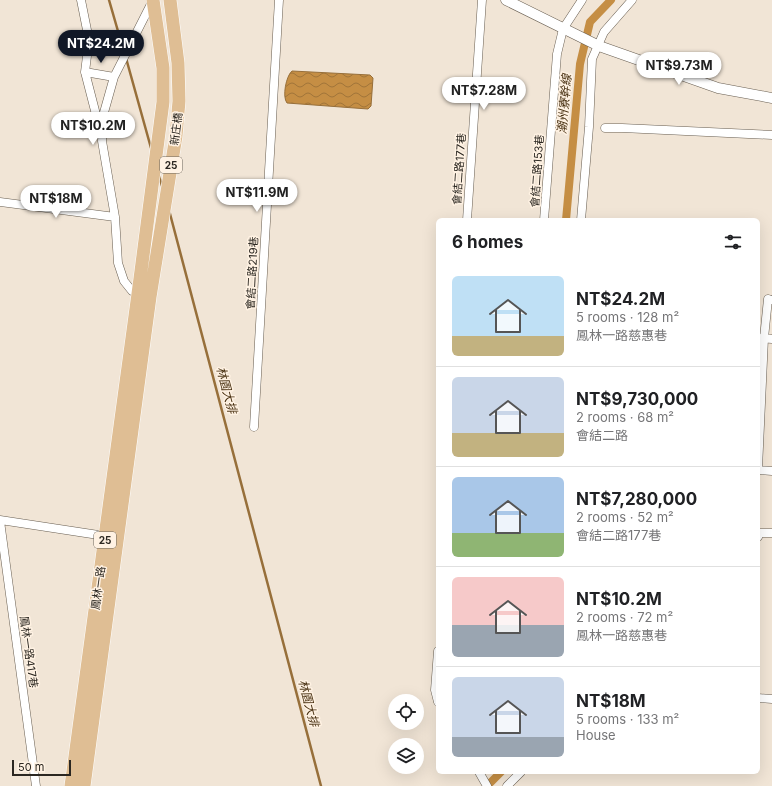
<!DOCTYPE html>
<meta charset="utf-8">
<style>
body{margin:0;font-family:Inter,"Noto Sans TC",sans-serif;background:#f2f2f2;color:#202124;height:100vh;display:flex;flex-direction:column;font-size:15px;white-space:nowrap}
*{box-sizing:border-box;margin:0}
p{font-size:13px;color:#757577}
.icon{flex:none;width:22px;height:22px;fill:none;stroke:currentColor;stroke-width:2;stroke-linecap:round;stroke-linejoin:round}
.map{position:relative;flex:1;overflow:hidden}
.sheet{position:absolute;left:436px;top:218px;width:324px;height:556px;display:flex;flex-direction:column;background:#fff;border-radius:6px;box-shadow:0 4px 16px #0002}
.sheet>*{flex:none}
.controls{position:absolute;left:388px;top:694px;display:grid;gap:8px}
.controls a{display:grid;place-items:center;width:36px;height:36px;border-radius:50%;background:#fff;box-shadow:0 4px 16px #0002;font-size:20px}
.scale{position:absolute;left:12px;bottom:10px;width:59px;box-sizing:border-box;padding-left:4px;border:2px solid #2b2721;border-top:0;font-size:11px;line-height:14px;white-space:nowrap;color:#2b2721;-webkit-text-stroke:3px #fff2e3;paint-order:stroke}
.price{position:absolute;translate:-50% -34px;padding:0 9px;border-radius:14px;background:#fff;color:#222;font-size:13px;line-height:26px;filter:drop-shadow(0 1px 2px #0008)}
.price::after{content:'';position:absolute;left:50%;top:24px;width:12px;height:9px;margin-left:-6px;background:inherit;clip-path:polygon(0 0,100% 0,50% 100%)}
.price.selected{background:#111827;color:#fff}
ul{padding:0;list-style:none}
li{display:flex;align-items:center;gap:12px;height:100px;padding:0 16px}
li+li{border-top:1px solid #e0e0e0}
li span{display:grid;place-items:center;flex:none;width:112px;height:80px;border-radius:6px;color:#555}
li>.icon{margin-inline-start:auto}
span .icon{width:48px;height:48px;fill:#fffc;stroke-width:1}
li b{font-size:17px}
h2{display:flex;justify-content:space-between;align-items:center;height:48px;padding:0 16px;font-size:17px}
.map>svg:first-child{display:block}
.water{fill:url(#water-waves);stroke:#976f3a}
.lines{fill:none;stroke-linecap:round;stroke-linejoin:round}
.stream{stroke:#976f3a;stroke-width:2.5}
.canal{stroke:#c58e44;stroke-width:8}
.minor-casing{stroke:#685e51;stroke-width:9}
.tertiary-casing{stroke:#685e51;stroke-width:11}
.primary-casing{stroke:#fff;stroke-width:14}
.minor{stroke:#fff;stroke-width:8}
.tertiary{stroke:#fff;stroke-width:10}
.primary{stroke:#dfbe94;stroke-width:13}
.labels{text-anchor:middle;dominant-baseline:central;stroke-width:3;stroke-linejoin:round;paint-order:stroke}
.shield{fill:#fff2e3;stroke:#6b645b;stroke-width:1}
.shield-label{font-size:10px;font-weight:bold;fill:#2b2721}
.street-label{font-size:11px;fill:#2b2721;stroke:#fff2e3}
.water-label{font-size:12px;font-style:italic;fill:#493112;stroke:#fff2e3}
</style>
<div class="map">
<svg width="772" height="786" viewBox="0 0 772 786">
<defs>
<pattern id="water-waves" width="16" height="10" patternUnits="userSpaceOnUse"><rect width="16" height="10" fill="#c58e44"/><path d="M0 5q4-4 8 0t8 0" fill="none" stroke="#a07438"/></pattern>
</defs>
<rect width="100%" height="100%" fill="#f1e5d6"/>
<!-- water -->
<path class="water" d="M 292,71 L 370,75 L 373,78 L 371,106 L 368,109 L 287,103 C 282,97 286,76 292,71 Z"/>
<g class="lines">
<!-- stream -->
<path class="stream" d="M 109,0 L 124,52
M 126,58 L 151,148
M 159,176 L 162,186
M 169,210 L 321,786"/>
<!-- canal -->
<path class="canal" d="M 566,220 L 580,64 L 590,22 L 611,0
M 487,786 L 501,772"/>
<defs>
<path id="minor" d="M 81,0 L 89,40 L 85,72 L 100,130
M 85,72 L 114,77
M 605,128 L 622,128 L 772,135
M 0,202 L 115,217
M 467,220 L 482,0
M 544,220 L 557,54 L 563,29 L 582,0
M 581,220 L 589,127 L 592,59 L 604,32 L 632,0
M 138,294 L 132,291 L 124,281 L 118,263 L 115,217 L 102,141 L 103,116 L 114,77 L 152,2
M 758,338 L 772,339
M 254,427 L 279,0
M 758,468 L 764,338 L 768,299 L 772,300
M 758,470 L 772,471
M 0,520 L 105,536
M 0,521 L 36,786
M 758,537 L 760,533 L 772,533
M 438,651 L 435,690 L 438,702
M 758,698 L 772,699
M 479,772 L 487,786
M 507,786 L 521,772"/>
<path id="tertiary" d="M 506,0 L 599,46 L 718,88 L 772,98"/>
<path id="primary" d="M 71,786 L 138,294 L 163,102 L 163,68 L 153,0
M 84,786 L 150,297 L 176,136 L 179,101 L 178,63 L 170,0"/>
</defs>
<!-- minor casing -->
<use href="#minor" class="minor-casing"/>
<!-- tertiary casing -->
<use href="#tertiary" class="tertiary-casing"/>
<!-- primary casing -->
<use href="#primary" class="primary-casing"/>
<!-- minor -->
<use href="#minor" class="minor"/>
<!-- tertiary -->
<use href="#tertiary" class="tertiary"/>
<!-- primary -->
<use href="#primary" class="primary"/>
</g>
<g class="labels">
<!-- shield labels -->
<g class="shield">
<rect x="160" y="157" width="22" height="16" rx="3"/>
<rect x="94" y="532" width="22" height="16" rx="3"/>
</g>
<g class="shield-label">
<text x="171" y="165">25</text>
<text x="105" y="540">25</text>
</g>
<!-- street labels -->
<g class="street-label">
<text transform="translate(176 129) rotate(-83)">新庄橋</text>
<text transform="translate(459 169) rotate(-86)">會結二路177巷</text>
<text transform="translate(537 171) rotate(-86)">會結二路153巷</text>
<text transform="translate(252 273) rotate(-87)">會結二路219巷</text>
<text transform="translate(98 588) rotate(-82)">鳳林一路</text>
<text transform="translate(29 652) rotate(82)">鳳林一路417巷</text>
</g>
<!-- water labels -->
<g class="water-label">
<text transform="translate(564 104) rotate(-85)">潮州寮幹線</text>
<text transform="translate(227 390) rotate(75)">林園大排</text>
<text transform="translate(309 703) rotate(75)">林園大排</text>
</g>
</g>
</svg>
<div class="controls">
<a><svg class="icon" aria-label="locate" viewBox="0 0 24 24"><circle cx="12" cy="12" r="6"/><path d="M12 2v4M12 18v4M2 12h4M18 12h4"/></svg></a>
<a><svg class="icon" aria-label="layers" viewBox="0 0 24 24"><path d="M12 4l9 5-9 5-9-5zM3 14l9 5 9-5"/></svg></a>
</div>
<div class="scale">50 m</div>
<b class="price selected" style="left:101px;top:64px">NT$24.2M</b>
<b class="price" style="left:679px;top:86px">NT$9.73M</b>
<b class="price" style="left:484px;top:111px">NT$7.28M</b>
<b class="price" style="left:93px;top:146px">NT$10.2M</b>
<b class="price" style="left:257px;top:213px">NT$11.9M</b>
<b class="price" style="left:56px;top:219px">NT$18M</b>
<section class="sheet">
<h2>6 homes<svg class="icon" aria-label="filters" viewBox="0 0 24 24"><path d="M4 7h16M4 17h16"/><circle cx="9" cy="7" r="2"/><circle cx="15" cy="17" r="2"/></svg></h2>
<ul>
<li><span style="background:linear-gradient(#bfe0f5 75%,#c2b280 0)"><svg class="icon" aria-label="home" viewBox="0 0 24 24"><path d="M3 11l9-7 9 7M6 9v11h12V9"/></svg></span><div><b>NT$24.2M</b><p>5 rooms · 128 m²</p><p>鳳林一路慈惠巷</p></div></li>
<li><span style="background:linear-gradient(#c9d6e8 70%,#c2b280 0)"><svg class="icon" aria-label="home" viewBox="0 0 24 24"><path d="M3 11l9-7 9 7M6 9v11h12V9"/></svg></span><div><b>NT$9,730,000</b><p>2 rooms · 68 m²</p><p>會結二路</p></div></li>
<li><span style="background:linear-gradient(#a9c7e8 70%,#8fb573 0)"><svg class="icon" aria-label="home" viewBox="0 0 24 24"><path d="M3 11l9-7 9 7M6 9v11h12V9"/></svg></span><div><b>NT$7,280,000</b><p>2 rooms · 52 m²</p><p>會結二路177巷</p></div></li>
<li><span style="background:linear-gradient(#f6c9c9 60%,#9aa5b1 0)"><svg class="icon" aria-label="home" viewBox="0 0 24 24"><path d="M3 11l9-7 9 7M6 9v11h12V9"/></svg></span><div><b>NT$10.2M</b><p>2 rooms · 72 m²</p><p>鳳林一路慈惠巷</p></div></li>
<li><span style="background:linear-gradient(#c9d6e8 75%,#9aa5b1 0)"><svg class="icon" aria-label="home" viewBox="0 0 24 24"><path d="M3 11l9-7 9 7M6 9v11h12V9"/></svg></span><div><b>NT$18M</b><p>5 rooms · 133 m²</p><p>House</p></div></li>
</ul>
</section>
</div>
